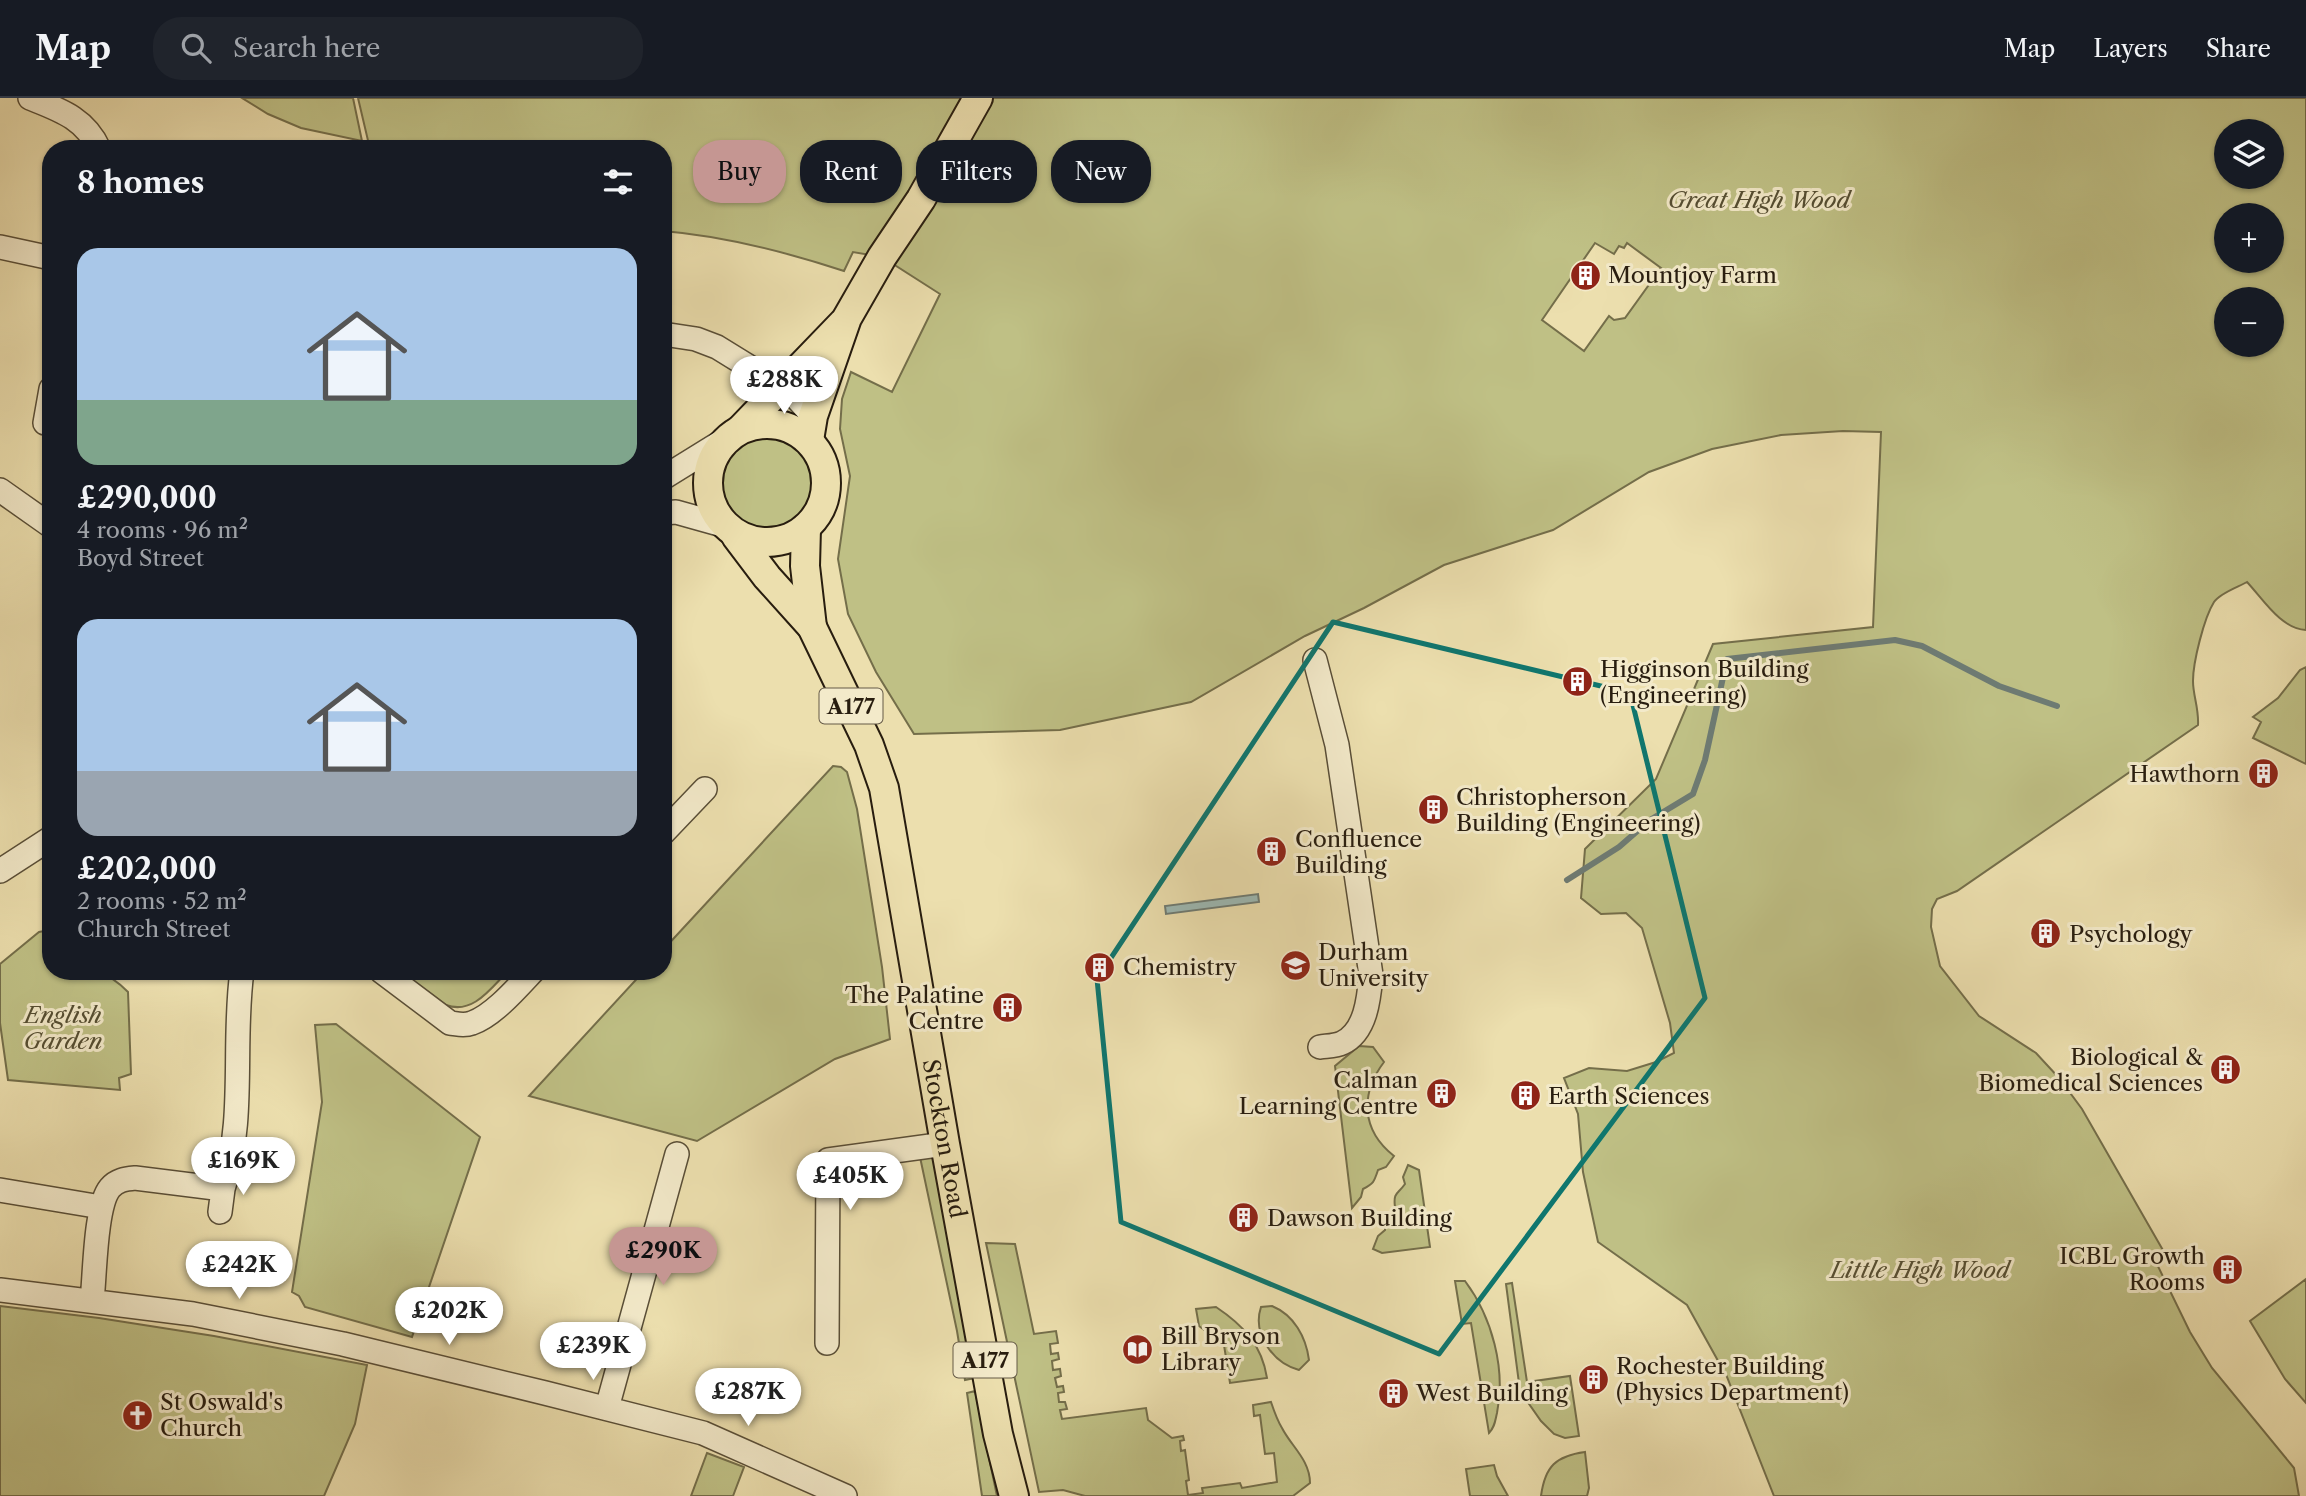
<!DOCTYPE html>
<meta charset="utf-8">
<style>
body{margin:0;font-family:"Libre Caslon Text",serif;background:#20242c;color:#f1f3f6;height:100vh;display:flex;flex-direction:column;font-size:26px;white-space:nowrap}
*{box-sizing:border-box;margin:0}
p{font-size:23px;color:#9ea1a6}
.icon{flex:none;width:38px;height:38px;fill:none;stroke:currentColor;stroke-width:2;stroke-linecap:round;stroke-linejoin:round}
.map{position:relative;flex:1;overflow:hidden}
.drawer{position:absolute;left:42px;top:42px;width:630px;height:840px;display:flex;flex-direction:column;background:#171b24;border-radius:28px;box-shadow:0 2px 5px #0004}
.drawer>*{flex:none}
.banner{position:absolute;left:693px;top:42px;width:665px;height:63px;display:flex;gap:14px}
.tools{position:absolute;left:2214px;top:21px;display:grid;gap:14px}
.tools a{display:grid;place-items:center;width:70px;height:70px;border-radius:50%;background:#171b24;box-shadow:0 2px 5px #0004;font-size:35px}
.price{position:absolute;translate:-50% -60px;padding:0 16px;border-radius:24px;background:#fff;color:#222;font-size:23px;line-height:46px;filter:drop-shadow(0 2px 4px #0008)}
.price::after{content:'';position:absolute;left:50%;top:42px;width:21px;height:16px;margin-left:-10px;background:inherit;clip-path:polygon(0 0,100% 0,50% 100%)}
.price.selected{background:#c59692;color:#111}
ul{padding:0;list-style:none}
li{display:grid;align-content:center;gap:14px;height:371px;padding:0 35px}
li span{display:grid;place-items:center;height:217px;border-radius:21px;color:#555}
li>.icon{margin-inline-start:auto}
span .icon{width:126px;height:126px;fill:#fffc;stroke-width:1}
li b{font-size:30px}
h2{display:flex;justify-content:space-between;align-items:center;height:84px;padding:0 35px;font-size:30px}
.tag{padding:0 24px;border-radius:28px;background:#171b24;box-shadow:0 2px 5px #0004;font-size:24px;line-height:63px}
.tag.selected{background:#c59692;color:#111}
header{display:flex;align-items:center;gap:42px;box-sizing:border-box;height:98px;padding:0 35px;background:#171b24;border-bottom:2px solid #363941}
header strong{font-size:33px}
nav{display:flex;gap:38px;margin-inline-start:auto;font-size:24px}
.search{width:490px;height:63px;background:#20242c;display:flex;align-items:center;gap:18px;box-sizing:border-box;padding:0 24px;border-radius:28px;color:#9ea1a6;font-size:26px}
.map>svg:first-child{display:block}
.green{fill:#bfc085;stroke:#746e4a;stroke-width:2;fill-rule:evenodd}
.water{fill:#9dbab5;stroke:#6e7b73;stroke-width:2}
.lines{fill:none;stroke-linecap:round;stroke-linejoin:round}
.stream{stroke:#6e7b73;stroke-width:6}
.minor-casing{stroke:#594e37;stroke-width:26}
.major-casing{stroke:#281d0f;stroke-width:32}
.minor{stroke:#f3eaca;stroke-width:23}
.major{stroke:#ecdfae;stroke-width:28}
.marked{fill:none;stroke:#0f766e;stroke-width:5;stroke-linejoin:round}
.labels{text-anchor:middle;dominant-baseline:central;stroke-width:6;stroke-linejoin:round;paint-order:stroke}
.shield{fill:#f3eaca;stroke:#655a47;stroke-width:2}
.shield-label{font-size:21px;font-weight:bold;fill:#281d0f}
.park-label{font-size:23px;font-style:italic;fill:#554e32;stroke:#f3eaca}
.poi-label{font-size:23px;fill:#281d0f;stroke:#f3eaca;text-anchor:start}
.street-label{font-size:23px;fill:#281d0f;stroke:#f3eaca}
</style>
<header>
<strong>Map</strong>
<div class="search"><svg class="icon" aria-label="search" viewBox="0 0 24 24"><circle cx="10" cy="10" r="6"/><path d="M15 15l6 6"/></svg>Search here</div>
<nav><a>Map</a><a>Layers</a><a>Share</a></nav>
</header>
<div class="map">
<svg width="2306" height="1398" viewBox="0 0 2306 1398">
<rect width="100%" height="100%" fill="#ecdfae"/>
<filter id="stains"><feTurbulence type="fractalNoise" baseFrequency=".00286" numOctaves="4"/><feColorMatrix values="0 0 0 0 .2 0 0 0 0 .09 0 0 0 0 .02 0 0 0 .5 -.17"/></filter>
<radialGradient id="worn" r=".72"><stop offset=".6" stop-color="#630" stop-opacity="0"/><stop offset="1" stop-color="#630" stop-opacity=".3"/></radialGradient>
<!-- green -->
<path class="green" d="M 242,0 L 353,0 L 362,43 L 301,30 L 268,16 Z
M 358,0 L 2306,0 L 2306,532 C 2281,531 2263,501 2247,484 C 2238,489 2220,495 2214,504 C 2204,520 2193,564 2193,583 C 2193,598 2199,610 2198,627 L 1957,793 L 1937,801 L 1932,811 L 1931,829 L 1940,868 L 1979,918 L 2036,955 L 2059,980 L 2082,1011 L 2164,1154 L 2153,1158 L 2190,1234 L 2212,1270 L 2294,1370 L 2299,1398 L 1774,1398 L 1727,1279 L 1687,1207 L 1598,1144 L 1583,1074 L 1578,1016 L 1564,980 L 1589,970 L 1627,973 L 1656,964 L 1674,955 L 1670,925 L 1642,830 L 1626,815 L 1601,816 L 1581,800 L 1585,751 L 1656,681 L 1713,546 L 1873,529 L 1881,334 L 1843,333 L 1781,337 L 1712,351 L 1649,374 L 1553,432 L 1444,467 L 1364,510 L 1305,538 L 1191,604 L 1060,632 L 914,636 L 876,574 L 848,516 L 838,461 L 850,378 L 840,331 L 842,301 L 851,274 L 892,294 L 940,196 L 882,159 L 853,154 L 844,173 C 786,154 725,138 663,133 L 663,51 L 370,51 ZM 2226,33 L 2272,33 L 2272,79 L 2226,79 ZM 2226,117 L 2272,117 L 2272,163 L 2226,163 ZM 1595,145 L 1614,156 L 1619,148 L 1624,150 L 1627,145 L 1661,170 L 1625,220 L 1614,222 L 1609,218 L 1584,253 L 1542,222 ZM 2226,201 L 2272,201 L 2272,247 L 2226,247 Z
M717 385a48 48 0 1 1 96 0a48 48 0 1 1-96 0Z
M 2306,569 L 2306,666 L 2253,640 L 2261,624 L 2253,619 L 2278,600 L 2300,572 Z
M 833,668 L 841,669 L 847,674 L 857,711 L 882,869 L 890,941 L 835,961 L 697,1043 L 529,998 L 644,873 L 663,873 L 663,852 Z
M 44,833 L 51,840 L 51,873 C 87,873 100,866 128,894 L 131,976 L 119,980 L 120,992 L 8,982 L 0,925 L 0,866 L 39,834 Z
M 400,873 L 508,873 C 491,890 473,917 446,907 Z
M 336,926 L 480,1039 L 412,1239 L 305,1209 L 299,1198 L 292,1194 L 322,1004 L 315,927 Z
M 1359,948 L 1373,949 L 1384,964 C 1360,996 1361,1032 1394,1058 L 1386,1069 L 1378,1072 C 1374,1084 1374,1085 1363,1091 L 1361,1099 L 1352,1110 L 1335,968 Z
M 936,1057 L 975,1280 L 965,1282 L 957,1233 L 920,1059 Z
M 1408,1067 L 1419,1072 L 1430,1149 L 1382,1155 L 1373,1151 L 1378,1138 L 1385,1132 C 1384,1117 1388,1120 1395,1109 C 1393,1094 1398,1096 1405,1086 L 1403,1079 Z
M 986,1145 L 1015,1146 L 1034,1236 L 1056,1233 L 1058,1245 L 1050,1246 L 1051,1256 L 1058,1255 L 1059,1261 L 1052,1263 L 1053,1272 L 1060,1271 L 1061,1278 L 1055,1280 L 1057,1289 L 1063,1288 L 1064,1294 L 1058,1295 L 1059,1304 L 1065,1304 L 1067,1311 L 1060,1312 L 1062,1321 L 1146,1310 L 1148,1322 L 1172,1340 L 1183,1338 L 1184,1342 L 1180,1343 L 1181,1353 L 1185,1352 L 1189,1382 L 1186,1383 L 1188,1397 L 1203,1395 L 1202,1390 L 1240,1385 L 1242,1390 L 1277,1384 L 1274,1355 L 1265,1356 L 1260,1317 L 1254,1318 L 1253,1307 L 1271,1304 C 1274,1313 1277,1322 1282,1330 C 1291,1348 1310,1362 1310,1385 L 1293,1398 L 1085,1398 L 1063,1392 L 1039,1394 Z
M 2306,1181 L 2306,1305 L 2285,1281 L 2250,1223 Z
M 1455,1183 L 1465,1183 C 1492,1219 1506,1271 1497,1315 C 1495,1323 1495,1329 1489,1335 L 1471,1225 L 1462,1226 Z
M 1512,1185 L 1527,1284 L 1570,1278 L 1579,1338 L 1565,1340 L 1554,1336 L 1541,1323 L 1520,1293 L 1506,1186 Z
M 0,1208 L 99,1220 L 214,1238 L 367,1267 L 355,1326 L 324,1398 L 0,1398 Z
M 1272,1208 C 1294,1217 1306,1239 1309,1262 L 1299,1272 C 1273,1265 1252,1236 1261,1209 Z
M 1216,1209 C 1243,1227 1262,1247 1267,1280 L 1230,1285 L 1224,1247 L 1199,1228 L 1196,1211 Z
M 975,1293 L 997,1398 L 982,1398 L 967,1295 Z
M 1585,1354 L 1589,1390 L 1587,1398 L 1541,1398 C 1545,1368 1556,1358 1585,1354 Z
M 707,1355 L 744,1369 L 733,1398 L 691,1398 Z
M 1494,1367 L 1497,1378 L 1508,1398 L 1470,1398 L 1466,1371 Z"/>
<!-- water -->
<path class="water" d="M 1258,796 L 1259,804 L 1166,816 L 1165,808 Z"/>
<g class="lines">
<!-- stream -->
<path class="stream" d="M 1567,782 L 1619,749 L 1650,722 L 1693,696 L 1705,662 L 1727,561 L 1895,542 L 1922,548 L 1999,588 L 2057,608"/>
<defs>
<path id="minor" d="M 30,0 C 60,12 85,20 99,51
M 0,149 L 51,160
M 663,236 L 696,241 L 717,249 L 793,296 L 813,318
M 45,325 L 51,291
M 663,380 L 726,341
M 0,392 L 51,428
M 663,415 L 676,414 L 726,428
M 1315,562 L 1337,647 L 1371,877 C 1369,900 1366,934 1342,945 C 1336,948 1326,948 1320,949
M 663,735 L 705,691
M 0,773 L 51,740
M 381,873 L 450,925 C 458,926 464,928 472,925 C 493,918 518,889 533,873
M 0,1092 L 101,1109
M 220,1114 L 223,1091
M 0,1192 L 193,1216 L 343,1246 L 545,1295 L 703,1335 L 845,1398
M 92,1203 C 95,1177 95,1108 110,1090 C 117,1082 125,1081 135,1080 L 223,1091 C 246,1021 232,945 242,873
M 827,1245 L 828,1062 L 945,1046
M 607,1310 L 677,1056"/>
<g id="major">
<circle cx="767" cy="385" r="59"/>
<path d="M 741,331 L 843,225"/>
<path d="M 809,342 L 813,318 L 847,220 L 882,159 L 921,101 L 978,0"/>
<path d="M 806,430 L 805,468 L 812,529"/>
<path id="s1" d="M 736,438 L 767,479 L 812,529 L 869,647 L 884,690 L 945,1046 L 998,1336 L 1014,1398"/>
</g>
</defs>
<!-- minor casing -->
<use href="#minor" class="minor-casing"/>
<!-- major casing -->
<use href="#major" class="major-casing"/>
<!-- minor -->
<use href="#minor" class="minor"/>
<!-- major -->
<use href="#major" class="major"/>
</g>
<!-- marked area -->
<path class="marked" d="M 1333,524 L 1630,595 L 1705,900 L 1439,1256 L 1121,1124 L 1097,881 Z"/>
<!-- icons -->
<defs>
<symbol id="building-disc" viewBox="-11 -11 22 22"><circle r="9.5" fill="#8f2418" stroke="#f3eaca"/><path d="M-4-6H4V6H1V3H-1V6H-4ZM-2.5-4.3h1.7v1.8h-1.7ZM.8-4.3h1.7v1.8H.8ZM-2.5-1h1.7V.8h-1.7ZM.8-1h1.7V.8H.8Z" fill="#fff"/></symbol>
<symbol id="university-disc" viewBox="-11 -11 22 22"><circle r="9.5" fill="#8f2418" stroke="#f3eaca"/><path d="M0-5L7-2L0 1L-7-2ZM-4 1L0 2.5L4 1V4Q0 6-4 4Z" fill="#fff"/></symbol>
<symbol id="library-disc" viewBox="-11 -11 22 22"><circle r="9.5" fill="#8f2418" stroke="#f3eaca"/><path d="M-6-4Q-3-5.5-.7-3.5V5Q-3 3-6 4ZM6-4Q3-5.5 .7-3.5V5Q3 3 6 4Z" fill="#fff"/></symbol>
<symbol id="church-disc" viewBox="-11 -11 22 22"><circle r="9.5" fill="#8f2418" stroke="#f3eaca"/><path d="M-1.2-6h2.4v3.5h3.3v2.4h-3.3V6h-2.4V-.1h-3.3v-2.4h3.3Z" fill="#fff"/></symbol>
</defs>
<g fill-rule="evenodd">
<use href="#building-disc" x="1568" y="160" width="35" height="35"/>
<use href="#building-disc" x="1560" y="566" width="35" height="35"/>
<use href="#building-disc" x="2246" y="658" width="35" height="35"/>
<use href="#building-disc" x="1416" y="694" width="35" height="35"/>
<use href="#building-disc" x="1254" y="736" width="35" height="35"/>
<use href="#building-disc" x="2028" y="818" width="35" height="35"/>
<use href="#university-disc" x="1278" y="850" width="35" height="35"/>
<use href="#building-disc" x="1082" y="852" width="35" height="35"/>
<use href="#building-disc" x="990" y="892" width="35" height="35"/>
<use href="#building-disc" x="2208" y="954" width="35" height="35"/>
<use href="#building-disc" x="1424" y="978" width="35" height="35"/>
<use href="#building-disc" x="1508" y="980" width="35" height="35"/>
<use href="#building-disc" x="1226" y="1102" width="35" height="35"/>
<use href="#building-disc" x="2210" y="1154" width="35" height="35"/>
<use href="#library-disc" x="1120" y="1234" width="35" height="35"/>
<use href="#building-disc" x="1576" y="1264" width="35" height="35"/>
<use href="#building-disc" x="1376" y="1278" width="35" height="35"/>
<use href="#church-disc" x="120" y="1300" width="35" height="35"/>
</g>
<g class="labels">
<!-- shield labels -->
<g class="shield">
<rect x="819.5" y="590.5" width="63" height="35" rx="5"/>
<rect x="953.5" y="1244.5" width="63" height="35" rx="5"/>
</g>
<g class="shield-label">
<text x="851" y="608">A177</text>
<text x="985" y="1262">A177</text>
</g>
<!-- park labels -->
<g class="park-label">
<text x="1759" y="102">Great High Wood</text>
<text x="63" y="917">English<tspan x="63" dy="26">Garden</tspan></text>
<text x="1920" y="1172">Little High Wood</text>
</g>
<!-- poi labels -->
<g class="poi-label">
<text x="1608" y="177">Mountjoy Farm</text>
<text x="1600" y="571">Higginson Building<tspan x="1600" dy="26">(Engineering)</tspan></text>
<text x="2240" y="676" text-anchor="end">Hawthorn</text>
<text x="1456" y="699">Christopherson<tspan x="1456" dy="26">Building (Engineering)</tspan></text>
<text x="1295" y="741">Confluence<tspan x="1295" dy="26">Building</tspan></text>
<text x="2069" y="836">Psychology</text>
<text x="1318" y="854">Durham<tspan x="1318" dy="26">University</tspan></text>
<text x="1123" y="869">Chemistry</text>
<text x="984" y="897" text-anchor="end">The Palatine<tspan x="984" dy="26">Centre</tspan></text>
<text x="2203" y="959" text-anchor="end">Biological &amp;<tspan x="2203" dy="26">Biomedical Sciences</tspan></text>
<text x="1418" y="982" text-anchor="end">Calman<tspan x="1418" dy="26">Learning Centre</tspan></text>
<text x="1548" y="998">Earth Sciences</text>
<text x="1267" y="1120">Dawson Building</text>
<text x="2205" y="1158" text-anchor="end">ICBL Growth<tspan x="2205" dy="26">Rooms</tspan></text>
<text x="1161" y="1238">Bill Bryson<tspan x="1161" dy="26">Library</tspan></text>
<text x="1616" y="1268">Rochester Building<tspan x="1616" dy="26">(Physics Department)</tspan></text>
<text x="1416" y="1295">West Building</text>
<text x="160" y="1304">St Oswald's<tspan x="160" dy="26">Church</tspan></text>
</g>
<!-- street labels -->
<g class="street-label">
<text stroke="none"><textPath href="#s1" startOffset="651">Stockton Road</textPath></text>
</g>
</g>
<rect width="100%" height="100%" filter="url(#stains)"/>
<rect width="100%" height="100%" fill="url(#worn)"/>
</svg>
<div class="tools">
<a><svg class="icon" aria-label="layers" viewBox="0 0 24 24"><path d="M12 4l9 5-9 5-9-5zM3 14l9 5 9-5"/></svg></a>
<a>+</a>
<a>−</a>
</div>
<b class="price" style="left:784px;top:318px">£288K</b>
<b class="price" style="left:243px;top:1099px">£169K</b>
<b class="price" style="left:850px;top:1114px">£405K</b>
<b class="price selected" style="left:663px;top:1189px">£290K</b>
<b class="price" style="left:239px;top:1203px">£242K</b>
<b class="price" style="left:449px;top:1249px">£202K</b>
<b class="price" style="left:593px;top:1284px">£239K</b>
<b class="price" style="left:748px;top:1330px">£287K</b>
<div class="banner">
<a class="tag selected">Buy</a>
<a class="tag">Rent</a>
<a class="tag">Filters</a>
<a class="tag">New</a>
</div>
<section class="drawer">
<h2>8 homes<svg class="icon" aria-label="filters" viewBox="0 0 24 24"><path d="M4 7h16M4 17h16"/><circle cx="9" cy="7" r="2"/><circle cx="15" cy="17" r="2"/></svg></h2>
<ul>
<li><span style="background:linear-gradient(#a9c7e8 70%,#7fa58c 0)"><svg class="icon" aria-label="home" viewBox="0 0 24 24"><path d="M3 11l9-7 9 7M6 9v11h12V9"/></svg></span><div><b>£290,000</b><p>4 rooms · 96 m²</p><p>Boyd Street</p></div></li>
<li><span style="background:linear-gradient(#a9c7e8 70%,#9aa5b1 0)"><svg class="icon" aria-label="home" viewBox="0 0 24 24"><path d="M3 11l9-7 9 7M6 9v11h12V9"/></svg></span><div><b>£202,000</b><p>2 rooms · 52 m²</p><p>Church Street</p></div></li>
</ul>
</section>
</div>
